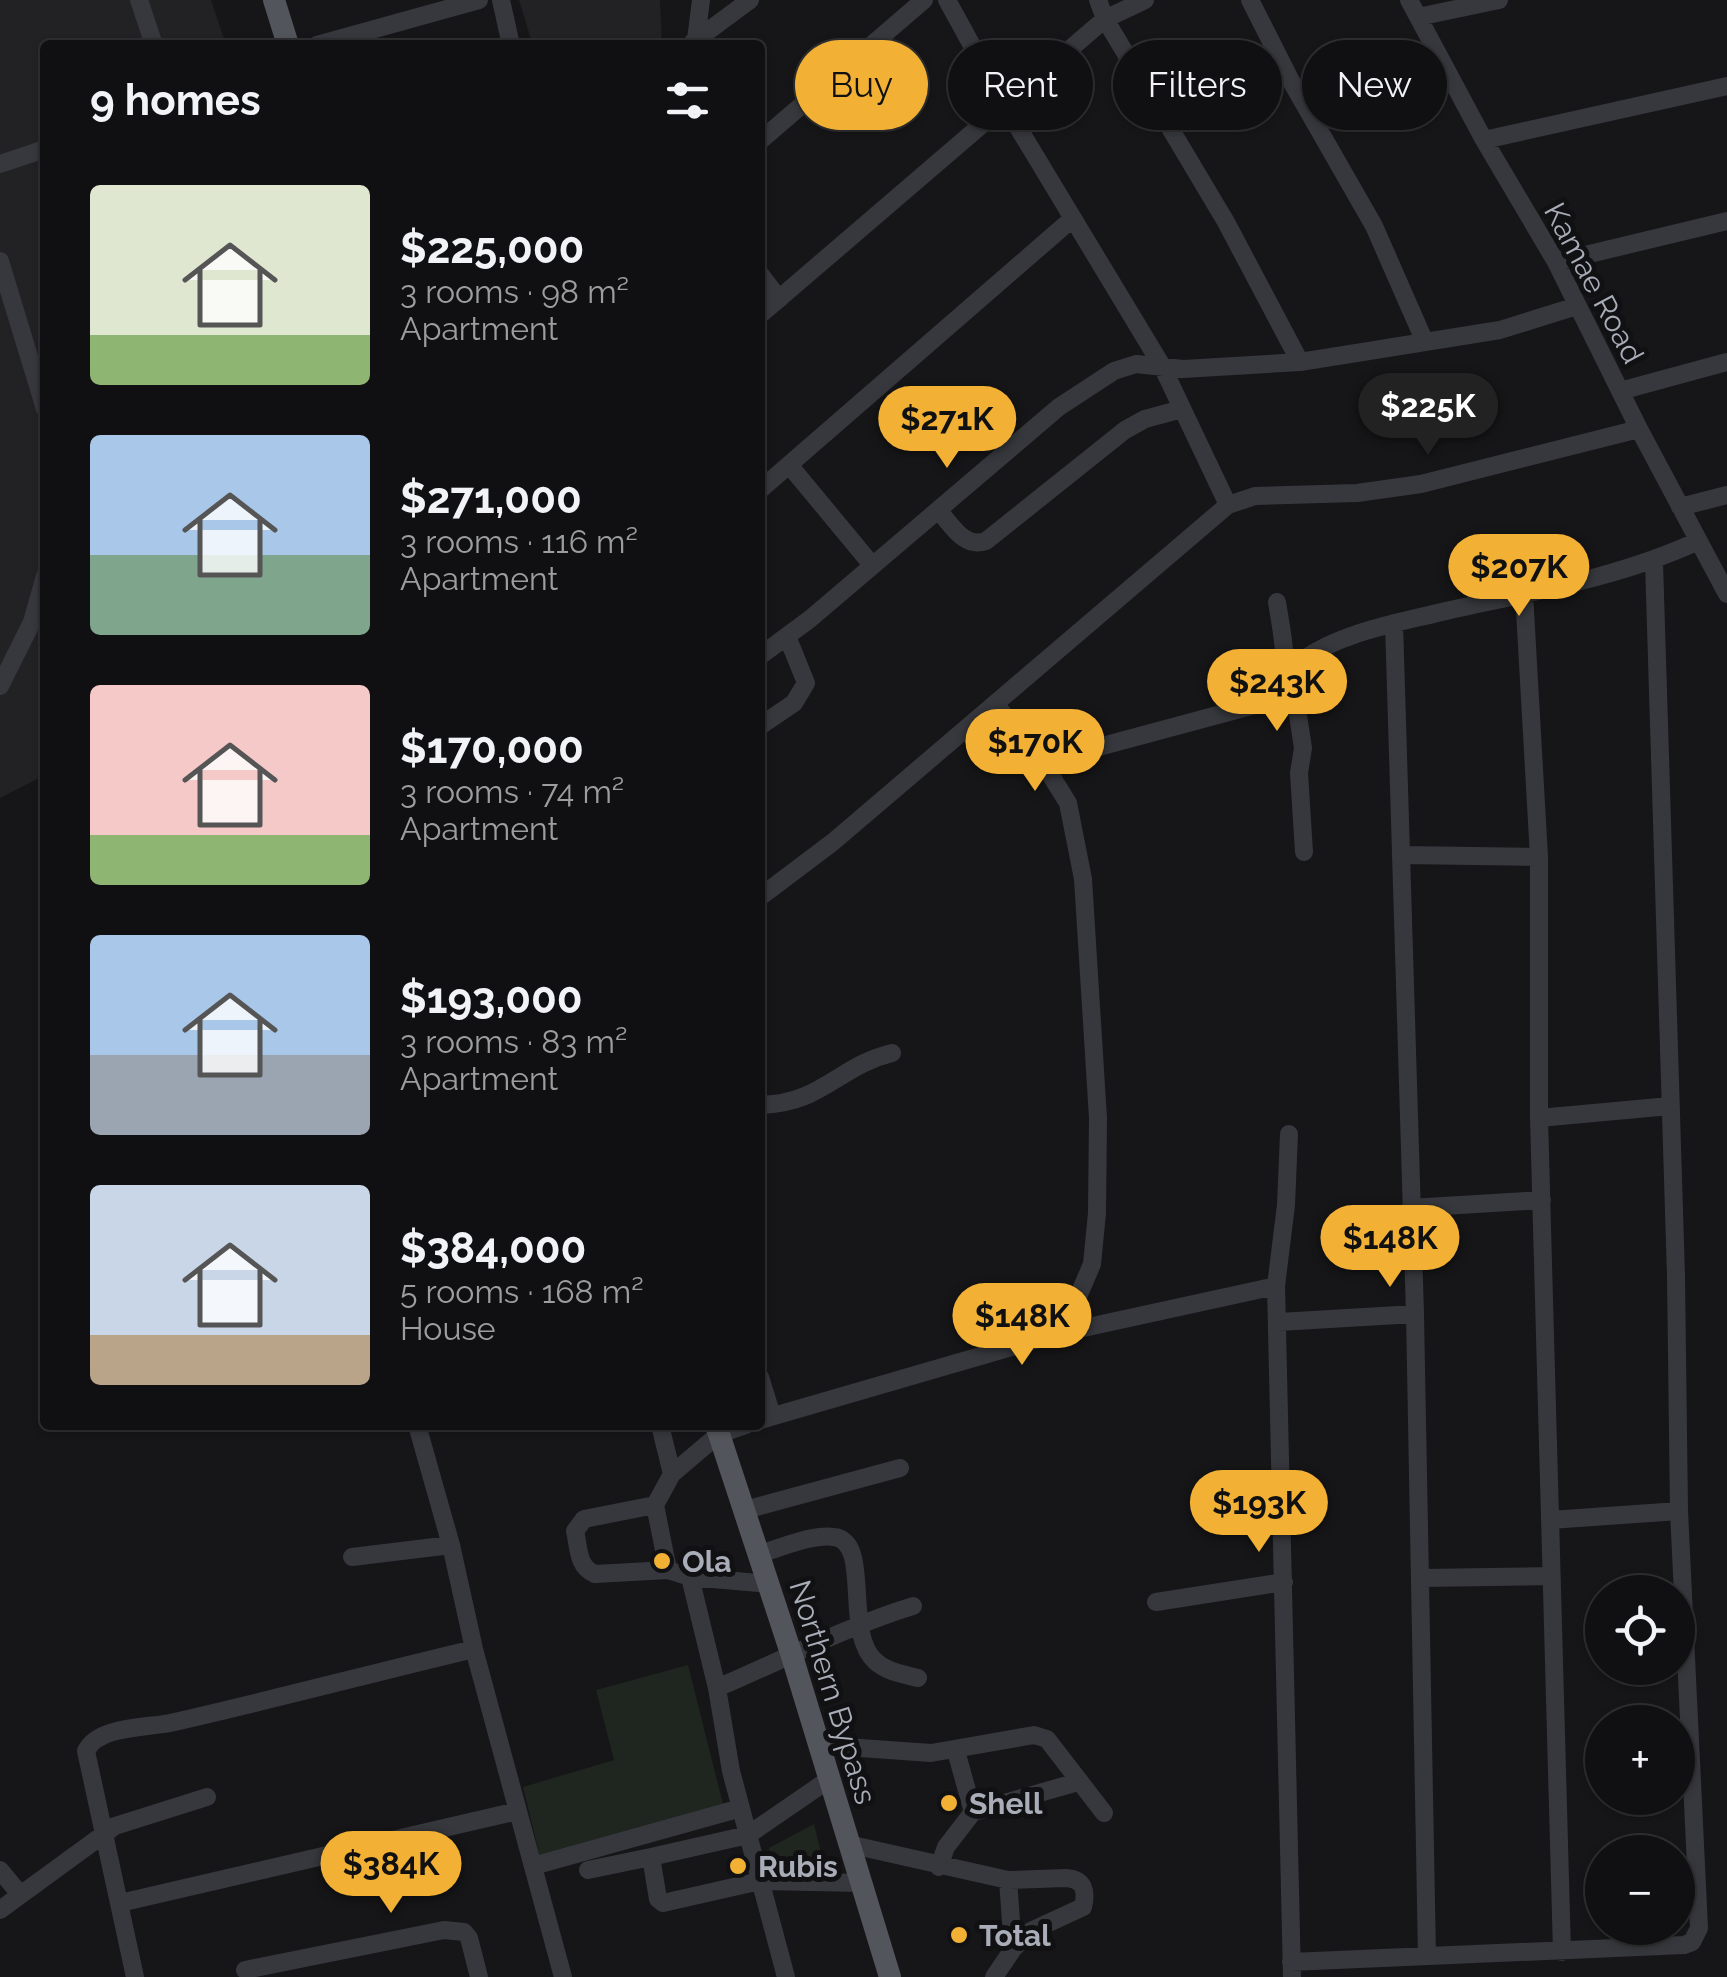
<!DOCTYPE html>
<meta charset="utf-8">
<style>
body{margin:0;font-family:Raleway,sans-serif;background:#1e1e20;color:#f1f3f6;height:100vh;display:flex;flex-direction:column;font-size:38px;white-space:nowrap}
*{box-sizing:border-box;margin:0}
p{font-size:32px;color:#9c9d9f}
.icon{flex:none;width:55px;height:55px;fill:none;stroke:currentColor;stroke-width:2;stroke-linecap:round;stroke-linejoin:round}
.map{position:relative;flex:1;overflow:hidden}
.details{position:absolute;left:40px;top:40px;width:725px;height:1390px;display:flex;flex-direction:column;background:#101012;border-radius:10px;box-shadow:0 2px 8px #0004,0 0 0 2px #303032}
.details>*{flex:none}
.banner{position:absolute;left:795px;top:40px;width:780px;height:90px;display:flex;gap:20px}
.buttons{position:absolute;left:1585px;top:1575px;display:grid;gap:20px}
.buttons a{display:grid;place-items:center;width:110px;height:110px;border-radius:50%;background:#101012;box-shadow:0 2px 8px #0004,0 0 0 2px #303032;font-size:50px}
.price{position:absolute;translate:-50% -85px;padding:0 22px;border-radius:35px;background:#f2b134;color:#111;font-size:32px;line-height:65px;filter:drop-shadow(0 2px 5px #0008)}
.price::after{content:'';position:absolute;left:50%;top:60px;width:30px;height:22px;margin-left:-15px;background:inherit;clip-path:polygon(0 0,100% 0,50% 100%)}
.price.selected{background:#222;color:#fff}
ul{padding:0;list-style:none}
li{display:flex;align-items:center;gap:30px;height:250px;padding:0 50px}
li span{display:grid;place-items:center;flex:none;width:280px;height:200px;border-radius:10px;color:#555}
li>.icon{margin-inline-start:auto}
span .icon{width:120px;height:120px;fill:#fffc;stroke-width:1}
li b{font-size:42px}
h2{display:flex;justify-content:space-between;align-items:center;height:120px;padding:0 50px;font-size:42px}
.pill{padding:0 35px;border-radius:45px;background:#101012;box-shadow:0 2px 8px #0004,0 0 0 2px #303032;font-size:35px;line-height:90px}
.pill.selected{background:#f2b134;color:#111}
.map>svg:first-child{display:block}
.built{fill:#222225}
.green{fill:#1e261f}
.lines{fill:none;stroke-linecap:round;stroke-linejoin:round}
.minor{stroke:#37383d;stroke-width:18}
.major{stroke:#53555c;stroke-width:22}
.poi-dot{fill:#f2b134;stroke:#111113;stroke-width:4}
.labels{text-anchor:middle;dominant-baseline:central;stroke-width:10;stroke-linejoin:round;paint-order:stroke}
.street-label{font-size:30px;fill:#a8adb8;stroke:#111113}
.poi-label{font-size:30px;font-weight:bold;fill:#a8adb8;stroke:#111113;text-anchor:start}
</style>
<div class="map">
<svg width="1727" height="1977" viewBox="0 0 1727 1977">
<rect width="100%" height="100%" fill="#161618"/>
<!-- built -->
<path class="built" d="M 0,0 L 211,0 L 226,45 L 45,45 L 45,775 L 0,798 Z
M 519,0 L 660,0 L 662,45 L 532,43 Z"/>
<!-- green -->
<path class="green" d="M 688,1665 L 724,1808 L 540,1857 L 523,1787 L 614,1760 L 596,1690 Z
M 814,1824 L 826,1873 L 776,1877 L 769,1848 Z"/>
<g class="lines">
<!-- minor -->
<path class="minor" d="M 139,0 L 154,45
M 501,0 L 511,45
M 947,0 L 1004,104 L 1162,366 L 1228,505
M 1098,0 L 1105,19 L 1226,222 L 1300,362
M 1250,0 L 1291,81 L 1374,226 L 1424,340
M 1409,0 L 1484,140 L 1556,262 L 1639,429 L 1727,594
M 1418,17 L 1499,0
M 696,40 L 750,0
M 693,42 L 696,40 L 701,0
M 317,45 L 479,0
M 1484,140 L 1727,86
M 760,141 L 924,0
M 0,164 L 45,149
M 0,261 L 45,409
M 1556,262 L 1727,221
M 760,274 L 779,299
M 760,315 L 1105,19 L 1145,0
M 1620,391 L 1727,362
M 790,466 L 872,565
M 760,490 L 1072,219
M 1680,507 L 1727,495
M 938,510 C 952,525 964,549 986,541 L 1125,430 L 1145,419 L 1182,409
M 1524,593 L 1539,857 L 1539,1118 L 1562,1952
M 1394,623 L 1415,1314 L 1427,1956
M 760,656 L 810,619 L 1059,407 L 1114,371 L 1136,364 L 1183,369 L 1300,362 L 1500,330 L 1577,306
M 0,686 L 32,622 L 45,576
M 996,705 L 1040,758 L 1068,803 L 1083,879 L 1098,1118 L 1097,1213 L 1092,1264 L 1063,1332
M 760,726 L 794,703 L 806,683 L 787,636
M 1043,762 L 1266,702 C 1268,700 1278,694 1279,692 C 1292,677 1280,622 1277,602
M 1304,852 L 1299,773 L 1303,748 L 1295,696 L 1301,661 C 1342,632 1397,623 1446,611 C 1530,592 1619,578 1698,541
M 1403,855 L 1539,857
M 760,897 L 833,842 L 1228,505 L 1255,496 L 1357,493 L 1421,484 L 1639,429
M 760,1105 C 822,1104 838,1066 892,1053
M 1539,1118 L 1670,1106
M 1289,1134 L 1286,1205 L 1276,1286 L 1292,1977
M 1410,1208 L 1542,1200
M 1279,1322 L 1415,1314
M 760,1377 L 772,1416
M 760,1420 L 1056,1334 L 1276,1286
M 417,1425 L 451,1545 L 474,1649 L 563,1977
M 660,1425 L 672,1474 L 655,1505 L 668,1570 L 690,1577 L 717,1688 L 731,1771 L 786,1977
M 672,1474 L 719,1434 L 746,1425
M 655,1505 L 584,1519 L 575,1531 C 579,1547 577,1567 595,1574 L 668,1570
M 745,1510 L 900,1468
M 1550,1520 L 1679,1511
M 759,1554 C 781,1548 811,1534 834,1537 C 872,1541 843,1632 875,1661 C 887,1672 903,1674 918,1678
M 352,1557 L 451,1545
M 690,1577 L 769,1584
M 1422,1578 L 1551,1576
M 1156,1602 L 1284,1582
M 717,1688 C 783,1660 845,1627 913,1606
M 818,1745 L 931,1753 L 1034,1735 L 1047,1739 L 1104,1813
M 956,1751 L 973,1812
M 828,1780 L 748,1835 L 651,1857 L 658,1899 L 663,1903 L 760,1881 L 862,1883
M 848,1844 L 1008,1880 L 1066,1878 C 1084,1879 1087,1891 1083,1907 L 1031,1931 L 1013,1949 L 994,1977
M 533,1866 L 741,1808
M 939,1867 L 946,1847 L 973,1812 L 1078,1782
M 0,1870 L 19,1893
M 588,1870 L 651,1857
M 1008,1880 L 1013,1949
M 120,1903 L 518,1811
M 0,1910 L 115,1826 L 207,1797
M 1291,1962 L 1684,1945 L 1692,1942 L 1699,1928 L 1679,1511 L 1676,1276 L 1654,562
M 245,1970 L 444,1930 L 464,1932 L 469,1938 L 479,1977
M 135,1977 L 86,1751 C 98,1726 145,1728 170,1723 C 272,1700 373,1673 474,1649"/>
<!-- major -->
<path class="major" d="M 274,0 L 288,45
M 716,1425 L 792,1656 L 890,1977"/>
</g>
<!-- markers -->
<g class="poi-dot">
<circle cx="662" cy="1561" r="10"/>
<circle cx="949" cy="1803" r="10"/>
<circle cx="738" cy="1866" r="10"/>
<circle cx="959" cy="1935" r="10"/>
</g>
<g class="labels">
<!-- street labels -->
<g class="street-label">
<text transform="translate(1594 283) rotate(62)">Kamae Road</text>
<text transform="translate(833 1692) rotate(73)">Northern Bypass</text>
</g>
<!-- poi labels -->
<g class="poi-label">
<text x="682" y="1561">Ola</text>
<text x="969" y="1803">Shell</text>
<text x="758" y="1866">Rubis</text>
<text x="979" y="1935">Total</text>
</g>
</g>
</svg>
<div class="buttons">
<a><svg class="icon" aria-label="locate" viewBox="0 0 24 24"><circle cx="12" cy="12" r="6"/><path d="M12 2v4M12 18v4M2 12h4M18 12h4"/></svg></a>
<a>+</a>
<a>−</a>
</div>
<b class="price selected" style="left:1428px;top:458px">$225K</b>
<b class="price" style="left:947px;top:471px">$271K</b>
<b class="price" style="left:1519px;top:619px">$207K</b>
<b class="price" style="left:1277px;top:734px">$243K</b>
<b class="price" style="left:1035px;top:794px">$170K</b>
<b class="price" style="left:1390px;top:1290px">$148K</b>
<b class="price" style="left:1022px;top:1368px">$148K</b>
<b class="price" style="left:1259px;top:1555px">$193K</b>
<b class="price" style="left:391px;top:1916px">$384K</b>
<div class="banner">
<a class="pill selected">Buy</a>
<a class="pill">Rent</a>
<a class="pill">Filters</a>
<a class="pill">New</a>
</div>
<section class="details">
<h2>9 homes<svg class="icon" aria-label="filters" viewBox="0 0 24 24"><path d="M4 7h16M4 17h16"/><circle cx="9" cy="7" r="2"/><circle cx="15" cy="17" r="2"/></svg></h2>
<ul>
<li><span style="background:linear-gradient(#dfe7d0 75%,#8fb573 0)"><svg class="icon" aria-label="home" viewBox="0 0 24 24"><path d="M3 11l9-7 9 7M6 9v11h12V9"/></svg></span><div><b>$225,000</b><p>3 rooms · 98 m²</p><p>Apartment</p></div></li>
<li><span style="background:linear-gradient(#a9c7e8 60%,#7fa58c 0)"><svg class="icon" aria-label="home" viewBox="0 0 24 24"><path d="M3 11l9-7 9 7M6 9v11h12V9"/></svg></span><div><b>$271,000</b><p>3 rooms · 116 m²</p><p>Apartment</p></div></li>
<li><span style="background:linear-gradient(#f6c9c9 75%,#8fb573 0)"><svg class="icon" aria-label="home" viewBox="0 0 24 24"><path d="M3 11l9-7 9 7M6 9v11h12V9"/></svg></span><div><b>$170,000</b><p>3 rooms · 74 m²</p><p>Apartment</p></div></li>
<li><span style="background:linear-gradient(#a9c7e8 60%,#9aa5b1 0)"><svg class="icon" aria-label="home" viewBox="0 0 24 24"><path d="M3 11l9-7 9 7M6 9v11h12V9"/></svg></span><div><b>$193,000</b><p>3 rooms · 83 m²</p><p>Apartment</p></div></li>
<li><span style="background:linear-gradient(#c9d6e8 75%,#b9a48a 0)"><svg class="icon" aria-label="home" viewBox="0 0 24 24"><path d="M3 11l9-7 9 7M6 9v11h12V9"/></svg></span><div><b>$384,000</b><p>5 rooms · 168 m²</p><p>House</p></div></li>
</ul>
</section>
</div>
